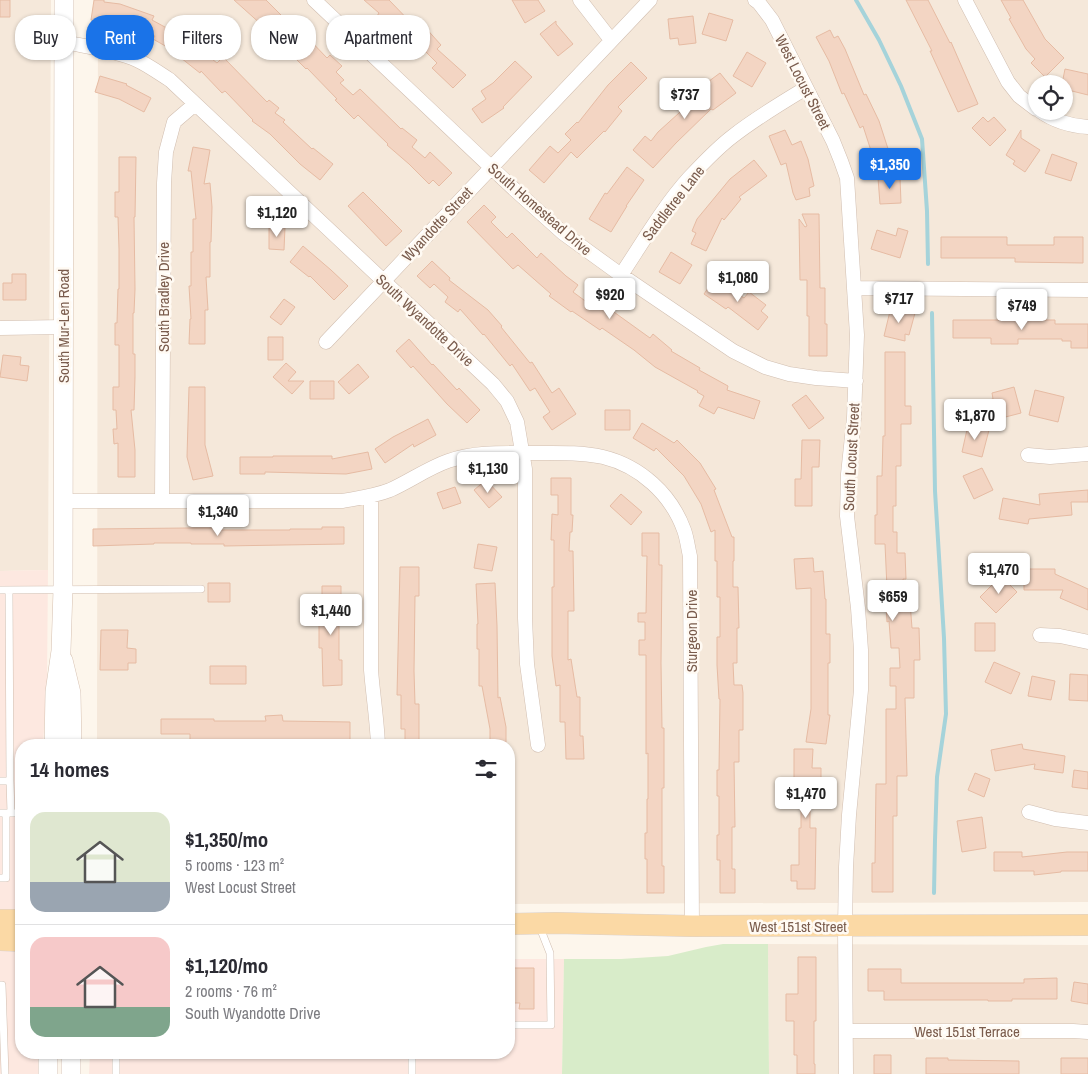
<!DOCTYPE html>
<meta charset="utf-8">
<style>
body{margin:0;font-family:"Archivo Narrow",sans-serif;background:#f7f7f7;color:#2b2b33;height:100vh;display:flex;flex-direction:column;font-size:19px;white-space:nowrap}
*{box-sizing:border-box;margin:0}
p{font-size:16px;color:#7c7c81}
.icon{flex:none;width:28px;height:28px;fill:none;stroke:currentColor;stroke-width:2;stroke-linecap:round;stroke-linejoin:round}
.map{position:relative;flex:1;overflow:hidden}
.side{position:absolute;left:15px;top:739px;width:500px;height:320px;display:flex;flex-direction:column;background:#fff;border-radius:20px;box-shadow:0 1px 4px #0004}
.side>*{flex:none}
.hud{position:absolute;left:15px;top:15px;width:500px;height:45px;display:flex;gap:10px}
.fabs{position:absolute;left:1028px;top:75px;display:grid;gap:10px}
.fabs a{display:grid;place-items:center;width:45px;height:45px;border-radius:50%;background:#fff;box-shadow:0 1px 4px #0004;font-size:25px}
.price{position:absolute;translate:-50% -42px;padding:0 11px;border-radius:5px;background:#fff;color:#222;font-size:16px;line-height:32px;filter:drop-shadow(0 1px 2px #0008)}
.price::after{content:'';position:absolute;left:50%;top:30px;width:15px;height:11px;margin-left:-8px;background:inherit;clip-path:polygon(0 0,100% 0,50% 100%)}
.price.active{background:#1a73e8;color:#fff}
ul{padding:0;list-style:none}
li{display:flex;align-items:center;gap:15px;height:125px;padding:0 15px}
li+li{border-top:1px solid #e1e1e2}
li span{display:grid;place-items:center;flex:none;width:140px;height:100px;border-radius:15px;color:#555}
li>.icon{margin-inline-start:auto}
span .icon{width:60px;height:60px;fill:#fffc;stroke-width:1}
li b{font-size:21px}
h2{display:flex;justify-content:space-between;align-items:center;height:60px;padding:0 15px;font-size:21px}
.tag{padding:0 18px;border-radius:20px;background:#fff;box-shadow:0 1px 4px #0004;font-size:18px;line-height:45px}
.tag.active{background:#1a73e8;color:#fff}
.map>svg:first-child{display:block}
.residential{fill:#f5e8da;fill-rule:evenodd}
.commercial{fill:#fde8e0}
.green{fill:#d8ecc9}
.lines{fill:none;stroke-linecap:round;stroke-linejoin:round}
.stream{stroke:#a5d3da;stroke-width:4}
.building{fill:#f3d5c3;stroke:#e6bba3}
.lane-casing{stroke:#d1beb0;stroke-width:8}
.street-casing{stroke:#d1beb0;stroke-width:15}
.secondary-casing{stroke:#d6c0b0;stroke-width:20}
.primary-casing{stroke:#dad1cd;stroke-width:22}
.lane{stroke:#fff;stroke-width:7}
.street{stroke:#fff;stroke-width:14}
.secondary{stroke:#fff;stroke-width:19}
.primary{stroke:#fbd9a5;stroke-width:21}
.labels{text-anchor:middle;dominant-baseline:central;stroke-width:5;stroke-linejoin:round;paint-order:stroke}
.street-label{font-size:15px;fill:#7a5c4d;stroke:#fffaf3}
</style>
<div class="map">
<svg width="1088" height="1074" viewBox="0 0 1088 1074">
<rect width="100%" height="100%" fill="#fdf6ec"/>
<!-- residential -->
<path class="residential" d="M 0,0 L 51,0 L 48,570 L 0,571 Z
M 98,0 L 1088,0 L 1088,902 L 509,904 L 509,745 L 97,745 ZM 1036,84 L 1064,84 L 1064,111 L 1036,111 Z
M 768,944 L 1088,945 L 1088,1074 L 769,1074 Z"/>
<!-- commercial -->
<path class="commercial" d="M 48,570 L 47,681 L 43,745 L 21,745 L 21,910 L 0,911 L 0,571 Z
M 0,951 L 21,951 L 21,1052 L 38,1053 L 38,1074 L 0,1074 Z
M 509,959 L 564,959 L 562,1074 L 89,1074 L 90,1053 L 509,1052 Z"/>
<!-- green -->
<path class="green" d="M 723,944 L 768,944 L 769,1074 L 562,1074 L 564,959 L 621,959 L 668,956 L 706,947 Z"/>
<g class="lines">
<!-- stream -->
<path class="stream" d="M 856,0 L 879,40 L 901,86 L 922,139 L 927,211 L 928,264
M 932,313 L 935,491 L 944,638 L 946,714 L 937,777 L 935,840 L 934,893"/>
</g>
<!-- building -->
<path class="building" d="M 0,0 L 10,0 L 10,17 L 0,17 Z
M 94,0 L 104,0 L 104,2 L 120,4 L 154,16 L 152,20 L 185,38 L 217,63 L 223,57 L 267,102 L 269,100 L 279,108 L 275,113 L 285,120 L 283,122 L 312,149 L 313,148 L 333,164 L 320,180 L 300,164 L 270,134 L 252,121 L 253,120 L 225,91 L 222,93 L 201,71 L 200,73 L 181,58 L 183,56 L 153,39 L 155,36 L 117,24 L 91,20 Z
M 234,0 L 266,0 L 302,36 L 304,34 L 327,58 L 330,55 L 342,66 L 336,72 L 344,80 L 340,83 L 353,95 L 360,89 L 401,129 L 402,128 L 417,140 L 412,147 L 425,158 L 430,152 L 452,173 L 439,186 L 433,180 L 429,184 L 409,164 L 387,145 L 388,144 L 358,115 L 354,119 L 335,100 L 337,99 L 307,68 L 306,69 L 263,26 Z
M 364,0 L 389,0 L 418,30 L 423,25 L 441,45 L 437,49 L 466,75 L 453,88 L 432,68 L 437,63 L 424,50 L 419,55 L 399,35 L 398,37 L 377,16 L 379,13 Z
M 512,0 L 538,0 L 545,11 L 525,23 Z
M 906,0 L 928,0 L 950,43 L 951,42 L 978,104 L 958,112 L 930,51 L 932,51 Z
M 1001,0 L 1023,0 L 1045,39 L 1064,58 L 1045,77 L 1031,63 L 1035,59 L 1026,49 L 1009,19 L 1011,18 Z
M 709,13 L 733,20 L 726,41 L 702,34 Z
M 693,16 L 696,43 L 679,45 L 678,38 L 670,39 L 668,19 Z
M 556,21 L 556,24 L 573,44 L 558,56 L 540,34 Z
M 830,30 L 834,38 L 838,36 L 845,49 L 864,95 L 866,94 L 879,121 L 891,158 L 875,163 L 863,126 L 860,128 L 844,93 L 842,94 L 829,61 L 816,37 Z
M 747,52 L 766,63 L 752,87 L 733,76 Z
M 515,61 L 532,77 L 503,107 L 504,108 L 482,123 L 472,109 L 486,99 L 481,91 L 493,83 Z
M 631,62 L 647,78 L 618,107 L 622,111 L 605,132 L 604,131 L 577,158 L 571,152 L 544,183 L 529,170 L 550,146 L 558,153 L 571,140 L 565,134 L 577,122 L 578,123 L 608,85 Z
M 1065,69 L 1088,74 L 1088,95 L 1064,89 L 1064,84 L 1062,84 Z
M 720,73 L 736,93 L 713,110 L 711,109 L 676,143 L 653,168 L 633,150 L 645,136 L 651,141 L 658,132 L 700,94 L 697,90 Z
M 100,76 L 127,84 L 126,85 L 151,98 L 144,112 L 119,99 L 95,92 Z
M 983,117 L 988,122 L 994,117 L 1006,130 L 990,146 L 972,128 Z
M 785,130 L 792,145 L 801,141 L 808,159 L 814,186 L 809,188 L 810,196 L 796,200 L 793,193 L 786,163 L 781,165 L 769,136 Z
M 1021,130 L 1021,138 L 1040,150 L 1025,172 L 1013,164 L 1015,161 L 1006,155 Z
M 193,147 L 210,150 L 204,184 L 210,183 L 212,207 L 211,242 L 210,242 L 210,277 L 206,277 L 208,310 L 205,310 L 205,344 L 189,344 L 190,319 L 191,319 L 189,286 L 191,286 L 191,252 L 193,252 L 193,219 L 196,219 L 191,171 L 188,171 Z
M 1052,154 L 1077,163 L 1071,181 L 1045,173 Z
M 119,157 L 136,157 L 135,217 L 134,217 L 135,289 L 134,313 L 133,313 L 133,354 L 135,354 L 135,377 L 134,410 L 131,410 L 135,450 L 135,477 L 118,477 L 118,443 L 114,444 L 113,429 L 117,429 L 116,410 L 113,410 L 113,387 L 119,387 L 119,345 L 115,345 L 115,323 L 117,323 L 118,289 L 119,289 L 119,249 L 118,217 L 115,217 L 115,192 L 119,192 Z
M 754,160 L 767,176 L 739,197 L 741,199 L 724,220 L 722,218 L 706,251 L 691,244 L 696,233 L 692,231 L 697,219 L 730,179 Z
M 627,167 L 644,180 L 626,206 L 627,206 L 611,232 L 589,219 L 605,193 L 607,194 Z
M 900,177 L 901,203 L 880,204 L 878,178 Z
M 363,192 L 402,231 L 386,246 L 348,206 Z
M 259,200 L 268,209 L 254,221 L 246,212 Z
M 484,205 L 496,217 L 491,222 L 507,238 L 512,233 L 537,258 L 541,253 L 566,276 L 578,285 L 573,292 L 588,303 L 593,297 L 650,338 L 653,334 L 672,350 L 671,351 L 700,368 L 699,370 L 728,386 L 727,390 L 760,401 L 754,419 L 718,407 L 714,414 L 699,406 L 704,396 L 697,392 L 698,391 L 655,367 L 634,350 L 602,328 L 600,330 L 572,311 L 571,312 L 549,296 L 551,294 L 518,265 L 513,269 L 467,222 Z
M 802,214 L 819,214 L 820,288 L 825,288 L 825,324 L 827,324 L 827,356 L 809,356 L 809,316 L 807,316 L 807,280 L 800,280 L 799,219 L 805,227 L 807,226 Z
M 269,227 L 285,227 L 284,250 L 269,249 Z
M 898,228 L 908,231 L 900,258 L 871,249 L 877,230 L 896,236 Z
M 941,237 L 1007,237 L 1007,245 L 1054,245 L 1054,237 L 1083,237 L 1083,263 L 1015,262 L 1015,258 L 941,258 Z
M 303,246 L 331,270 L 348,286 L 334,300 L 310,276 L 309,277 L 290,262 Z
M 671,252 L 692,265 L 680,284 L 659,272 Z
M 432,261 L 450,278 L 449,280 L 488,310 L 502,326 L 501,327 L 530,363 L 532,362 L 552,393 L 559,388 L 576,414 L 552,430 L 543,417 L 550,412 L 535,388 L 530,391 L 512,364 L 510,366 L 484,334 L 483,335 L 460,309 L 458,312 L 445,302 L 448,297 L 434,284 L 430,288 L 417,276 Z
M 12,274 L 26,274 L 26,300 L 3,300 L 3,283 L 12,283 Z
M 715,278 L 744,298 L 749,292 L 766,305 L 761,311 L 768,317 L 758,330 L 728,307 L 726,309 L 704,294 Z
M 284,299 L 295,307 L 281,325 L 270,317 Z
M 891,307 L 915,313 L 909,335 L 905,334 L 905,341 L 884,336 Z
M 953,320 L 1055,320 L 1055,324 L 1088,324 L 1088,348 L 1071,348 L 1071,341 L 1062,341 L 1062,339 L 1018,339 L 1018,344 L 991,344 L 991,338 L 953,338 Z
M 268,337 L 283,337 L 283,360 L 268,360 Z
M 409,339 L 432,365 L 433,364 L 457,390 L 459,388 L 480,410 L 467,423 L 447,404 L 413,366 L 411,368 L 396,351 Z
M 885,352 L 905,352 L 905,406 L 911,406 L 911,424 L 901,424 L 901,466 L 896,466 L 896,506 L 893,506 L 893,532 L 897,532 L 897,553 L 905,553 L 906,579 L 903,579 L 905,602 L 910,602 L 912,628 L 919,628 L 920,660 L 914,660 L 914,698 L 905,698 L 907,776 L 897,776 L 897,816 L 893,816 L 893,892 L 872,892 L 872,863 L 875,863 L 876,784 L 886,784 L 886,709 L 896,709 L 896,686 L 890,686 L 890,668 L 900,668 L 899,648 L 891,648 L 889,621 L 887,622 L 885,588 L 887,588 L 885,544 L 875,544 L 875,515 L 877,515 L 877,476 L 882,476 L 883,436 L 885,436 Z
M 3,355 L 21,357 L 20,365 L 29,366 L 27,381 L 0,377 Z
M 286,363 L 296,372 L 288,381 L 304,381 L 292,394 L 273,377 Z
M 358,364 L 369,377 L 349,394 L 338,382 Z
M 310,381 L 334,381 L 334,399 L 310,399 Z
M 189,387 L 205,387 L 205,445 L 213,476 L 193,480 L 187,457 Z
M 1014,387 L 1021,413 L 990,421 L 985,401 L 993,399 L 992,393 Z
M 1035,390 L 1064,397 L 1058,422 L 1029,415 Z
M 806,395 L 824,418 L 809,429 L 792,405 Z
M 605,410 L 630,410 L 630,430 L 605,430 Z
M 428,419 L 436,435 L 414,447 L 413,444 L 385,463 L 375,449 L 393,437 Z
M 642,423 L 674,443 L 677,440 L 700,463 L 716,489 L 714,490 L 732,537 L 734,537 L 734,561 L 733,561 L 733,587 L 738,587 L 739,628 L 737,628 L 737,663 L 733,663 L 734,685 L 742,685 L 743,693 L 743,730 L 739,730 L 739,762 L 734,762 L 735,827 L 732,827 L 732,869 L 735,869 L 735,893 L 720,893 L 720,860 L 717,860 L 717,835 L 719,835 L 719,796 L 717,796 L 717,770 L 719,770 L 720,699 L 719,699 L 717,665 L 717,637 L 720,637 L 720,597 L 717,597 L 717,561 L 715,561 L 715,530 L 711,532 L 701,504 L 684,476 L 656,448 L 654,451 L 633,438 Z
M 968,425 L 989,430 L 982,457 L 962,452 Z
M 802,440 L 820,440 L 819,467 L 812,467 L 812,506 L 795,506 L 795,479 L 801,479 Z
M 368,452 L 372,469 L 346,474 L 265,472 L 265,474 L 240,474 L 240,457 L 273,457 L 273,456 L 332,456 L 332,459 Z
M 982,468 L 993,490 L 974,499 L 963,476 Z
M 551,478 L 571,478 L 571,515 L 573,515 L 572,532 L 570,532 L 569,551 L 573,551 L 574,611 L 568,611 L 568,660 L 571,659 L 577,697 L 580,697 L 580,736 L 583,736 L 584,759 L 566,759 L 565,722 L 560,722 L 560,685 L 556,686 L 552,656 L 552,587 L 554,587 L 554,540 L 551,540 L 552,514 L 558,515 L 558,495 L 551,495 Z
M 486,480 L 502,497 L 489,508 L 474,490 Z
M 455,487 L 461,503 L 443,509 L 437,493 Z
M 1088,490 L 1088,502 L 1071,502 L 1072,515 L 1029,519 L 1028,524 L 999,519 L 1003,498 L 1040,505 L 1039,494 Z
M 621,494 L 642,512 L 631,525 L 610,506 Z
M 322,527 L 344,527 L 344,544 L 224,546 L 224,544 L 191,544 L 191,543 L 154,543 L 154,544 L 93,546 L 93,529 L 186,528 L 217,528 L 217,530 L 290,530 L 290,529 L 322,529 Z
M 642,533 L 659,533 L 659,565 L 662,565 L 661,663 L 662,728 L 664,728 L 664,788 L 662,788 L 662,866 L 664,866 L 664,893 L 647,893 L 647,859 L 645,859 L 645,833 L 647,833 L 647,799 L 648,799 L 648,753 L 646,754 L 646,655 L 639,655 L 639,640 L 645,640 L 645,622 L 638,622 L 638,613 L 646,613 L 647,556 L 642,556 Z
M 478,544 L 497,547 L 492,571 L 474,568 Z
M 813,558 L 814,572 L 823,571 L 825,599 L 826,599 L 826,634 L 830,634 L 830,663 L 828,663 L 828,715 L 830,715 L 826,744 L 806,742 L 811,709 L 811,588 L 796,589 L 794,559 Z
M 400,567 L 419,567 L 419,596 L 415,596 L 414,671 L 415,704 L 419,704 L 419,745 L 405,745 L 405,729 L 401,729 L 401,695 L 397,695 Z
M 1024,569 L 1055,569 L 1055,574 L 1088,589 L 1088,610 L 1060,598 L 1063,590 L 1024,590 Z
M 1001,576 L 1017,592 L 996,613 L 980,597 Z
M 208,583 L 230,583 L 230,602 L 208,602 Z
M 495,583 L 497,626 L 498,698 L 500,697 L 506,727 L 506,745 L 490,745 L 490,729 L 482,686 L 479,686 L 479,649 L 477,649 L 477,624 L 478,624 L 476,584 Z
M 322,586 L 341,586 L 341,611 L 339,611 L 339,660 L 342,660 L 342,685 L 323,686 L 322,648 L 319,648 L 319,622 L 322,622 Z
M 975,623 L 995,623 L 995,651 L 975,651 Z
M 101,630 L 128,630 L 127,648 L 136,649 L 136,663 L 128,663 L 128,670 L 100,670 Z
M 994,662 L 1020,673 L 1011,694 L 985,682 Z
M 210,666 L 246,666 L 246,684 L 210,684 Z
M 1070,674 L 1088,675 L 1088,701 L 1069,700 Z
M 1032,676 L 1055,681 L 1051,700 L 1028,696 Z
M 282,715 L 283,721 L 350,722 L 350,742 L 283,741 L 283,742 L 258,743 L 258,741 L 190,740 L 190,734 L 161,734 L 161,719 L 214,719 L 214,721 L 266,721 L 265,716 Z
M 1022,744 L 1023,749 L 1065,756 L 1063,773 L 1034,769 L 1035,764 L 995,771 L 991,750 Z
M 794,749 L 813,749 L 812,768 L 821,768 L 821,780 L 819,780 L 819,806 L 810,806 L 810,828 L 816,828 L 815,889 L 797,889 L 797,881 L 791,881 L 791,865 L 799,865 L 799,828 L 801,828 L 801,780 L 794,779 Z
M 1074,770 L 1088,772 L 1088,789 L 1072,787 Z
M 975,773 L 990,779 L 984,797 L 968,790 Z
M 982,817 L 986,848 L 962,852 L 957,821 Z
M 994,852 L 1022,852 L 1022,857 L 1067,852 L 1088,852 L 1088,871 L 1061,871 L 1061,872 L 1034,875 L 1034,871 L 994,871 Z
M 798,957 L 816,957 L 816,1021 L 814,1021 L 814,1064 L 815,1064 L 815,1074 L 797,1074 L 797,1055 L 794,1055 L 794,1021 L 786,1021 L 786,994 L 798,994 Z
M 509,968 L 534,968 L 534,1009 L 519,1009 L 520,1003 L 509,1003 Z
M 868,969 L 901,969 L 901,983 L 1024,983 L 1024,979 L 1057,978 L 1057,999 L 1012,999 L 1012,1001 L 988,1001 L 988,1000 L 884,1000 L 884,991 L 868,991 Z
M 1074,982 L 1088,984 L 1088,1004 L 1071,1001 Z
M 874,1055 L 891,1055 L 891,1074 L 874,1074 Z
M 926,1058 L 948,1058 L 948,1060 L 1019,1061 L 1019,1074 L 926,1074 Z
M 1061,1058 L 1088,1058 L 1088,1074 L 1061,1074 Z"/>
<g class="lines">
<defs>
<path id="lane" d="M 0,590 L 201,589
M 9,590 L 10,781 L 11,813
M 0,781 L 10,781
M 0,813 L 21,813
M 0,878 L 6,878 L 6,813
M 0,985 L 2,985 L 5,1074
M 509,1025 L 551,1025 L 550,953 L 539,925
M 116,1052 L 116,1074
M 412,1052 L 412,1074"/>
<path id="street" d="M 314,0 L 514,189 L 563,233 L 621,275 L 733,351 L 765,367 L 789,374 L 816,378 L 856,381
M 580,0 L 611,40
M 755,0 L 759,3 L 772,20 L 833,141 L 841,161 L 847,178 L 857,335 L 854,418 L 848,474 L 847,516 L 858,608 L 861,650 L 861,690 L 849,815 L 846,867 L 845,926 L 846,1074
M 965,0 L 1008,82 L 1019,96 L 1036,109
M 64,42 C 88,47 114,50 137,60 C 148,65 159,73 170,80 L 493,384 L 507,401 L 517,422 L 525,469 L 525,618 L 527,664 L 538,745
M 1040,111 C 1054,121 1071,126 1088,127
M 621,275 C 643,242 663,207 689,178 C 703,163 717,148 733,136 C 756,118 781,103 806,88
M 854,288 L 1088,290
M 0,328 L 63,327
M 326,342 L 650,0
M 1028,455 L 1050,457 L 1088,454
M 371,496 L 371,670 C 373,695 377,720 378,745
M 63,501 L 342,501 C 359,498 375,496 390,490 C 410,481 428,468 448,461 C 476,451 506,453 535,453 C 557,453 581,452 603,457 C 640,466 671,494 684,530 C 687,538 688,548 690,556 L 692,926
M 162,501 L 164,183 L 166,152 L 174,122 L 195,104
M 1040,635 L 1060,636 L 1088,642
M 1029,812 L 1055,819 L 1088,823
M 846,1031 L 1073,1031 L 1088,1032"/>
<path id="secondary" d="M 63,660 L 71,693 L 72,745
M 54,745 L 55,692 L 61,651 L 63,589 L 64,0
M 48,1052 L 48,1074
M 71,1074 L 71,1052"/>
<path id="primary" d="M 0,920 L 21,920
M 509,924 L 556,923 L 692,926 L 1088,925
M 0,940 L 21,941"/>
</defs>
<!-- lane casing -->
<use href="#lane" class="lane-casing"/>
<!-- street casing -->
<use href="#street" class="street-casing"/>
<!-- secondary casing -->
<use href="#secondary" class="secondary-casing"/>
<!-- primary casing -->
<use href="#primary" class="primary-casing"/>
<!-- lane -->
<use href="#lane" class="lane"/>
<!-- street -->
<use href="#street" class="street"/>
<!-- secondary -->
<use href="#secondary" class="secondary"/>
<!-- primary -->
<use href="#primary" class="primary"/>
</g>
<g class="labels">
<!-- street labels -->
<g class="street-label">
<text transform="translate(803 82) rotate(63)">West Locust Street</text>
<text transform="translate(673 203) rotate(-52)">Saddletree Lane</text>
<text transform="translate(540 209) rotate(41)">South Homestead Drive</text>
<text transform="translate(437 224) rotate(-47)">Wyandotte Street</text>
<text transform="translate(163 297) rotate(-90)">South Bradley Drive</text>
<text transform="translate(425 320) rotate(43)">South Wyandotte Drive</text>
<text transform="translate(63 326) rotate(-90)">South Mur-Len Road</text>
<text transform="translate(851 457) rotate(-87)">South Locust Street</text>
<text transform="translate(691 631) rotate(-90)">Sturgeon Drive</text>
<text x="798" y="926">West 151st Street</text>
<text x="967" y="1031">West 151st Terrace</text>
</g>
</g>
</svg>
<div class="fabs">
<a><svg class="icon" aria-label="locate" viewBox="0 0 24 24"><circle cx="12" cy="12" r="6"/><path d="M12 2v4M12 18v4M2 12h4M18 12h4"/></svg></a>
</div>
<b class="price" style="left:685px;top:120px">$737</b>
<b class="price active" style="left:890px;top:190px">$1,350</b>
<b class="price" style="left:277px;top:238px">$1,120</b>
<b class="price" style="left:738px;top:303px">$1,080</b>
<b class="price" style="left:610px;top:320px">$920</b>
<b class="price" style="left:899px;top:324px">$717</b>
<b class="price" style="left:1022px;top:331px">$749</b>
<b class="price" style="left:975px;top:441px">$1,870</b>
<b class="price" style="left:488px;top:494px">$1,130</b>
<b class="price" style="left:218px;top:537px">$1,340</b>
<b class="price" style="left:999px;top:595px">$1,470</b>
<b class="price" style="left:893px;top:622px">$659</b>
<b class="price" style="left:331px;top:636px">$1,440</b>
<b class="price" style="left:806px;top:819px">$1,470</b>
<div class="hud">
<a class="tag">Buy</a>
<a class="tag active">Rent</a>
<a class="tag">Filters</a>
<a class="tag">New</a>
<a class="tag">Apartment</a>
</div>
<section class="side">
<h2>14 homes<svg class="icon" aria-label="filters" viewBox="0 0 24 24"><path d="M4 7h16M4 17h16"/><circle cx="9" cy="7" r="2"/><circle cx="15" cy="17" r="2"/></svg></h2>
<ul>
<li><span style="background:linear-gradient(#dfe7d0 70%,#9aa5b1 0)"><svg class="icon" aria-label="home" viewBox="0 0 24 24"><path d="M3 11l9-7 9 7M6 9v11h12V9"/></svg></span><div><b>$1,350/mo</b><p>5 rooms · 123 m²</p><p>West Locust Street</p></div></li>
<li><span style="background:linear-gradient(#f6c9c9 70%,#7fa58c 0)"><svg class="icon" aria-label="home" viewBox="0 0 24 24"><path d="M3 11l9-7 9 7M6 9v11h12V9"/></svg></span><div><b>$1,120/mo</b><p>2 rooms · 76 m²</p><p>South Wyandotte Drive</p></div></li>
</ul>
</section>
</div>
